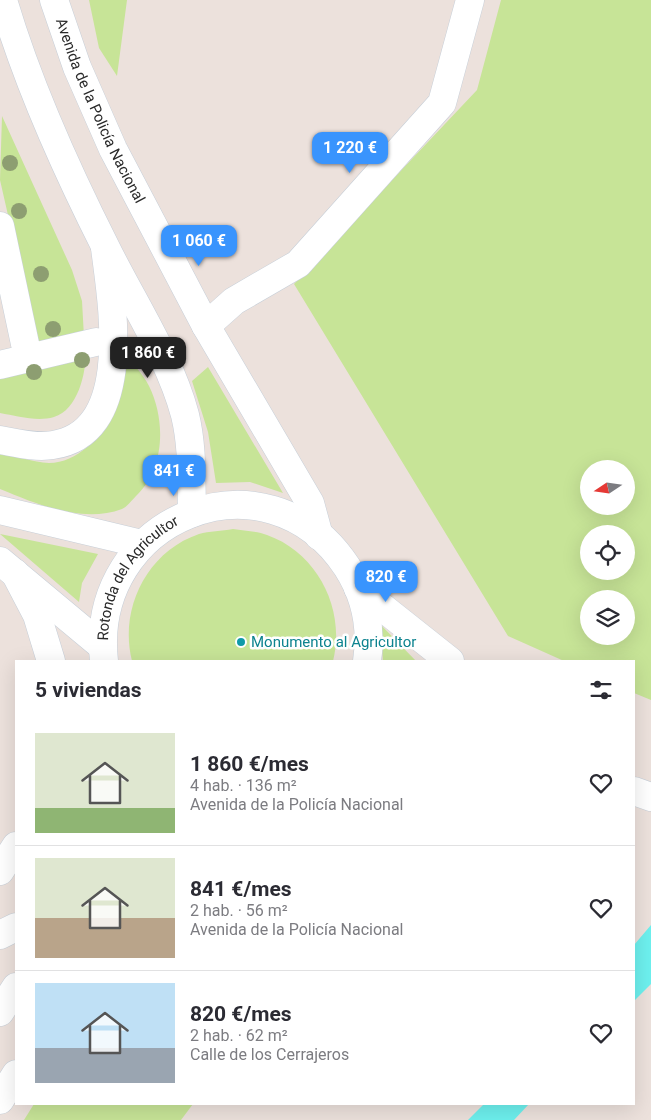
<!DOCTYPE html>
<html lang="es">
<meta charset="utf-8">
<style>
body{margin:0;font-family:Roboto,sans-serif;background:#f2f2f3;color:#2b2b33;height:100vh;display:flex;flex-direction:column;font-size:19px;white-space:nowrap}
*{box-sizing:border-box;margin:0}
p{font-size:16px;color:#7c7c81}
.icon{flex:none;width:28px;height:28px;fill:none;stroke:currentColor;stroke-width:2;stroke-linecap:round;stroke-linejoin:round}
.map{position:relative;flex:1;overflow:hidden}
.side{position:absolute;left:15px;top:660px;width:620px;height:445px;display:flex;flex-direction:column;background:#fff;border-radius:0px;box-shadow:0 5px 20px #0002}
.side>*{flex:none}
.needle{width:32px;rotate:257deg}
.buttons{position:absolute;left:580px;top:460px;display:grid;gap:10px}
.buttons a{display:grid;place-items:center;width:55px;height:55px;border-radius:50%;background:#fff;box-shadow:0 5px 20px #0002;font-size:25px}
.price{position:absolute;translate:-50% -42px;padding:0 11px;border-radius:10px;background:#3994fd;color:#fff;font-size:16px;line-height:32px;filter:drop-shadow(0 1px 2px #0008)}
.price::after{content:'';position:absolute;left:50%;top:30px;width:15px;height:11px;margin-left:-8px;background:inherit;clip-path:polygon(0 0,100% 0,50% 100%)}
.price.on{background:#222;color:#fff}
ul{padding:0;list-style:none}
li{display:flex;align-items:center;gap:15px;height:125px;padding:0 20px}
li+li{border-top:1px solid #e1e1e2}
li span{display:grid;place-items:center;flex:none;width:140px;height:100px;border-radius:0px;color:#555}
li>.icon{margin-inline-start:auto}
span .icon{width:60px;height:60px;fill:#fffc;stroke-width:1}
li b{font-size:21px}
h2{display:flex;justify-content:space-between;align-items:center;height:60px;padding:0 20px;font-size:21px}
.map>svg:first-child{display:block}
.green{fill:#c7e497;fill-rule:evenodd}
.water{fill:#6df0ee}
.lines{fill:none;stroke-linecap:round;stroke-linejoin:round}
.pedestrian-casing{stroke:#c7cfd8;stroke-width:29}
.minor-casing{stroke:#c7cfd8;stroke-width:29}
.secondary-casing{stroke:#c7cfd8;stroke-width:29}
.pedestrian{stroke:#fff;stroke-width:28}
.minor{stroke:#fff;stroke-width:28}
.secondary{stroke:#fff;stroke-width:28}
.tree{fill:#8d9e71}
.culture-dot{fill:#0f9aa8;stroke:#fff;stroke-width:2}
.labels{text-anchor:middle;dominant-baseline:central;stroke-width:5;stroke-linejoin:round;paint-order:stroke}
.street-label{font-size:15px;fill:#2a2a2a;stroke:#fff}
.culture-label{font-size:15px;fill:#0d838f;stroke:#fff;text-anchor:start}
</style>
<div class="map">
<svg width="651" height="1120" viewBox="0 0 651 1120">
<rect width="100%" height="100%" fill="#ece1dc"/>
<!-- green -->
<path class="green" d="M 89,0 L 127,0 L 117,76 L 99,48 Z
M 501,0 L 651,0 L 651,700 L 634,693 L 634,661 L 564,661 L 508,636 L 294,284 L 477,90 ZM 589,469 L 626,469 L 626,506 L 589,506 ZM 589,534 L 626,534 L 626,571 L 589,571 ZM 589,599 L 626,599 L 626,636 L 589,636 Z
M 2,116 L 72,270 L 82,301 L 84,337 L 30,350 L 15,246 L 0,180 Z
M 86,351 C 86,373 78,410 54,417 C 37,422 17,416 0,413 L 0,370 Z
M 124,352 C 132,363 143,374 149,386 C 166,420 165,469 136,496 C 132,500 127,507 122,509 C 82,524 37,504 0,489 L 0,453 C 16,456 33,462 49,463 C 77,463 102,437 112,412 C 119,394 120,371 124,352 Z
M 208,367 L 283,493 L 250,482 L 216,483 L 208,432 L 192,381 Z
M 233,529 C 244,531 257,531 267,535 C 318,553 346,610 333,661 L 132,661 C 119,610 146,552 199,534 C 209,531 222,531 233,529 Z
M 0,534 L 98,554 L 82,583 L 79,602 Z
M 380,624 L 416,661 L 383,661 Z
M 34,1104 L 193,1104 L 181,1120 L 24,1120 Z"/>
<!-- water -->
<path class="water" d="M 651,925 L 651,984 L 634,1001 L 634,945 Z
M 484,1104 L 529,1104 L 514,1120 L 468,1120 Z"/>
<g class="lines">
<defs>
<path id="pedestrian" d="M 0,226 L 28,358
M 0,365 L 96,342"/>
<path id="minor" d="M 206,326 L 234,301 L 298,264 L 442,103 L 470,0
M 0,440 C 17,443 36,448 53,445 C 135,433 112,303 105,248
M 15,573 L 37,615 L 51,661
M 0,871 L 16,846
M 0,935 L 16,927"/>
<g id="secondary">
<path d="M 3,0 C 28,85 66,169 106,248 C 132,301 170,358 185,415 C 193,448 191,480 192,513"/>
<path id="s1" d="M 54,0 L 77,67 L 113,149 L 206,326 L 310,503 L 319,536"/>
<path d="M 0,510 L 142,544"/>
<path d="M 0,561 L 102,646"/>
<path d="M 358,588 L 450,661"/>
<path id="s2" d="M 104,661 C 88,517 267,445 347,567 C 365,595 372,628 367,661"/>
<path d="M 634,791 L 651,797"/>
<path d="M 0,1012 L 16,987"/>
<path d="M 0,1100 L 16,1074"/>
</g>
</defs>
<!-- pedestrian casing -->
<use href="#pedestrian" class="pedestrian-casing"/>
<!-- minor casing -->
<use href="#minor" class="minor-casing"/>
<!-- secondary casing -->
<use href="#secondary" class="secondary-casing"/>
<!-- pedestrian -->
<use href="#pedestrian" class="pedestrian"/>
<!-- minor -->
<use href="#minor" class="minor"/>
<!-- secondary -->
<use href="#secondary" class="secondary"/>
</g>
<!-- trees -->
<g class="tree">
<circle cx="10" cy="163" r="8"/>
<circle cx="19" cy="211" r="8"/>
<circle cx="41" cy="274" r="8"/>
<circle cx="53" cy="329" r="8"/>
<circle cx="82" cy="360" r="8"/>
<circle cx="34" cy="372" r="8"/>
</g>
<!-- markers -->
<circle class="culture-dot" cx="241" cy="642" r="5"/>
<g class="labels">
<!-- street labels -->
<g class="street-label">
<text stroke="none"><textPath href="#s1" startOffset="120">Avenida de la Policía Nacional</textPath></text>
<text stroke="none"><textPath href="#s2" startOffset="95">Rotonda del Agricultor</textPath></text>
</g>
<!-- culture labels -->
<g class="culture-label">
<text x="251" y="642">Monumento al Agricultor</text>
</g>
</g>
</svg>
<div class="buttons">
<a><svg class="needle" viewBox="-14 -14 28 28"><path d="M0-13l5 13h-10z" fill="#e53935"/><path d="M0 13l5-13h-10z" fill="#7c7c81"/></svg></a>
<a><svg class="icon" aria-label="locate" viewBox="0 0 24 24"><circle cx="12" cy="12" r="6"/><path d="M12 2v4M12 18v4M2 12h4M18 12h4"/></svg></a>
<a><svg class="icon" aria-label="layers" viewBox="0 0 24 24"><path d="M12 4l9 5-9 5-9-5zM3 14l9 5 9-5"/></svg></a>
</div>
<b class="price" style="left:350px;top:174px">1 220 €</b>
<b class="price" style="left:199px;top:267px">1 060 €</b>
<b class="price on" style="left:148px;top:379px">1 860 €</b>
<b class="price" style="left:174px;top:497px">841 €</b>
<b class="price" style="left:386px;top:603px">820 €</b>
<section class="side">
<h2>5 viviendas<svg class="icon" aria-label="filters" viewBox="0 0 24 24"><path d="M4 7h16M4 17h16"/><circle cx="9" cy="7" r="2"/><circle cx="15" cy="17" r="2"/></svg></h2>
<ul>
<li><span style="background:linear-gradient(#dfe7d0 75%,#8fb573 0)"><svg class="icon" aria-label="home" viewBox="0 0 24 24"><path d="M3 11l9-7 9 7M6 9v11h12V9"/></svg></span><div><b>1 860 €/mes</b><p>4 hab. · 136 m²</p><p>Avenida de la Policía Nacional</p></div><svg class="icon" aria-label="heart" viewBox="0 0 24 24"><path d="M12 20l-8-8c-3-5 5-10 8-4 3-6 11-1 8 4z"/></svg></li>
<li><span style="background:linear-gradient(#dfe7d0 60%,#b9a48a 0)"><svg class="icon" aria-label="home" viewBox="0 0 24 24"><path d="M3 11l9-7 9 7M6 9v11h12V9"/></svg></span><div><b>841 €/mes</b><p>2 hab. · 56 m²</p><p>Avenida de la Policía Nacional</p></div><svg class="icon" aria-label="heart" viewBox="0 0 24 24"><path d="M12 20l-8-8c-3-5 5-10 8-4 3-6 11-1 8 4z"/></svg></li>
<li><span style="background:linear-gradient(#bfe0f5 65%,#9aa5b1 0)"><svg class="icon" aria-label="home" viewBox="0 0 24 24"><path d="M3 11l9-7 9 7M6 9v11h12V9"/></svg></span><div><b>820 €/mes</b><p>2 hab. · 62 m²</p><p>Calle de los Cerrajeros</p></div><svg class="icon" aria-label="heart" viewBox="0 0 24 24"><path d="M12 20l-8-8c-3-5 5-10 8-4 3-6 11-1 8 4z"/></svg></li>
</ul>
</section>
</div>
